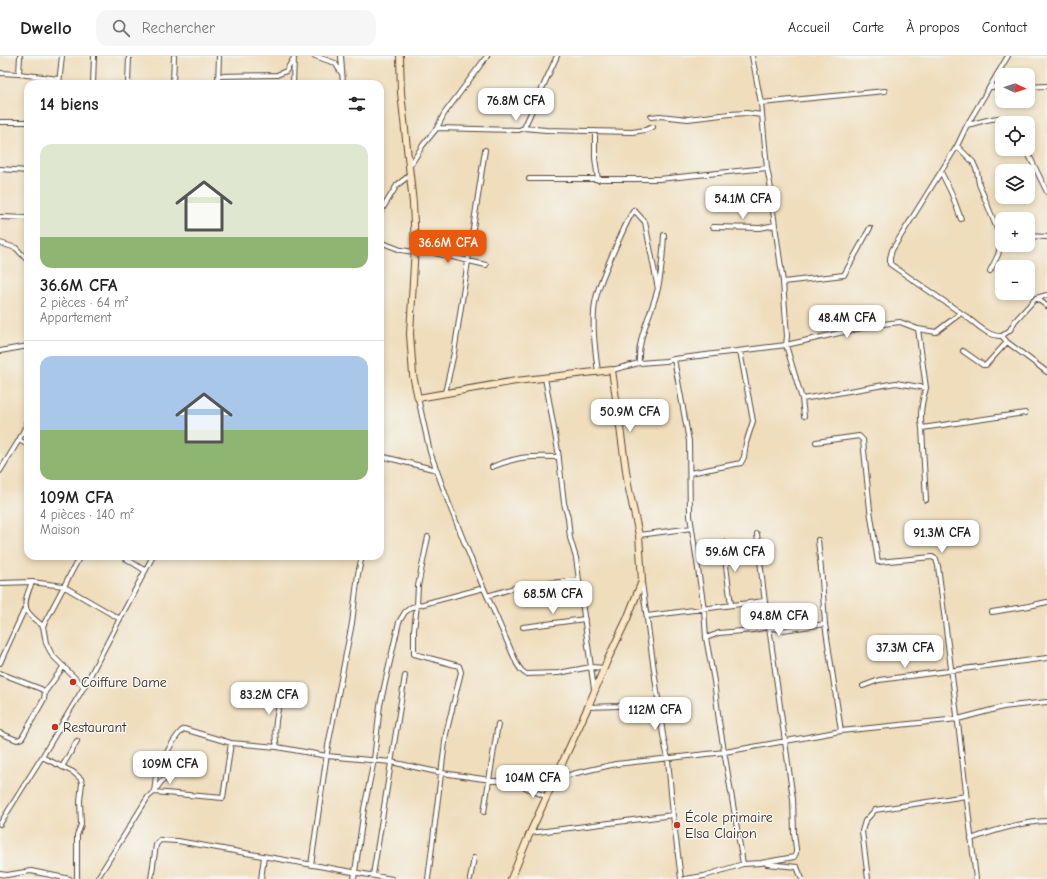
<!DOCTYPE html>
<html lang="fr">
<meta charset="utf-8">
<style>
body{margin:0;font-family:"Comic Neue",sans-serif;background:#f6f6f6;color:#222;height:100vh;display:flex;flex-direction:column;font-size:15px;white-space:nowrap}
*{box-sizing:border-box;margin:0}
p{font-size:13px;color:#767676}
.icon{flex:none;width:22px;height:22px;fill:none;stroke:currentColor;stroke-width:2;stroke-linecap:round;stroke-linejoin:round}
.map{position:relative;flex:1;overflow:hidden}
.side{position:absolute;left:24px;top:24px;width:360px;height:480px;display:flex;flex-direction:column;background:#fff;border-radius:12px;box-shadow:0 2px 6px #0003}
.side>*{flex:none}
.needle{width:26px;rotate:94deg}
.buttons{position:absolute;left:995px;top:12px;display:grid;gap:8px}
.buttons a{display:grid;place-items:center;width:40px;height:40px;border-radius:8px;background:#fff;box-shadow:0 2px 6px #0003;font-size:20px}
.price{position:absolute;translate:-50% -34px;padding:0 9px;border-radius:8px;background:#fff;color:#222;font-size:13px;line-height:26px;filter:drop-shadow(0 1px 2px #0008)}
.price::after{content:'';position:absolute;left:50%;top:24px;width:12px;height:9px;margin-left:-6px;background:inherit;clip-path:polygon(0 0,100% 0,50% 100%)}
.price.on{background:#ea580c;color:#fff}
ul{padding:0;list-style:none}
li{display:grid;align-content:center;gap:8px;height:212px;padding:0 16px}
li+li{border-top:1px solid #e0e0e0}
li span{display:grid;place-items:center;height:124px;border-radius:12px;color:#555}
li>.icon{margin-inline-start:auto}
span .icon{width:72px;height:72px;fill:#fffc;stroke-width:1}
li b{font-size:17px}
h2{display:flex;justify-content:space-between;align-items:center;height:48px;padding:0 16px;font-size:17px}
header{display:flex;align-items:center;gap:24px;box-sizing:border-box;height:56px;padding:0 20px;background:#fff;border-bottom:1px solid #e0e0e0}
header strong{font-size:19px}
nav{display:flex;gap:22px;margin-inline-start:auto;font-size:14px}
.search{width:280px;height:36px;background:#f6f6f6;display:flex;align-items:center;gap:10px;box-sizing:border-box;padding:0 14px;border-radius:12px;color:#767676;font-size:15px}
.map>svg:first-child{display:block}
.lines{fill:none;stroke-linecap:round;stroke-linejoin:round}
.street-casing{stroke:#564536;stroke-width:6}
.secondary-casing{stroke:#564536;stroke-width:8}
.street{stroke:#fff;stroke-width:4}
.secondary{stroke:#fbe7c3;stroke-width:6}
.poi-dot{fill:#c8321e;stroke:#f6f6f2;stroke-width:1.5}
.labels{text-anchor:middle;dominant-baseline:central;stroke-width:3;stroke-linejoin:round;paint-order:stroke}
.poi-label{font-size:14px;fill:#3b2a1e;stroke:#f6f6f2;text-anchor:start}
</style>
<header>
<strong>Dwello</strong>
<div class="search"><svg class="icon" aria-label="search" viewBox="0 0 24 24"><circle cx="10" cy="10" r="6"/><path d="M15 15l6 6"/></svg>Rechercher</div>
<nav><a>Accueil</a><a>Carte</a><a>À propos</a><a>Contact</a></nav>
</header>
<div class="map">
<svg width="1047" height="823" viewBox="0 0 1047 823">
<rect width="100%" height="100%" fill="#f6f6f2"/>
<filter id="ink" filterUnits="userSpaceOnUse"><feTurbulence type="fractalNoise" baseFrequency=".025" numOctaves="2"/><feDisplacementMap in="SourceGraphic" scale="8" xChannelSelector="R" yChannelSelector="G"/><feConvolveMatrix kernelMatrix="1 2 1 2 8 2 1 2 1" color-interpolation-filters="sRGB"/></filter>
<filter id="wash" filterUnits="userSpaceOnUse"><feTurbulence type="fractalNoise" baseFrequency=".012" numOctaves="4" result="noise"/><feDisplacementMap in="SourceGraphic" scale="16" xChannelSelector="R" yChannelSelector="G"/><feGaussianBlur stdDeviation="0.9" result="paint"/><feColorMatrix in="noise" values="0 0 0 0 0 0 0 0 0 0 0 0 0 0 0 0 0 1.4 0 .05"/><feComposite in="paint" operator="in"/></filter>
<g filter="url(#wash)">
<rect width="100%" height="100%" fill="#efddbb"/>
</g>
<g filter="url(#ink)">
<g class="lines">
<defs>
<path id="street" d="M 315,0 L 335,7 L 342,18
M 341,0 L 343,28
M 752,0 L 761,47 L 767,112 L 772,138 L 773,155 L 783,226 L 787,280 L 786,289 L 802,343 L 804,360
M 0,17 L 19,18 L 59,23
M 19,18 L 20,0
M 218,20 L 277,19 L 286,15 L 295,0
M 59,28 L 62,0
M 93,28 L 94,0
M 128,28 L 129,0
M 173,28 L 174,0
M 218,28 L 219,0
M 293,28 L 294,1
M 991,31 L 1002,31
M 1028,31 L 1047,30
M 761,47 L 885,35
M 651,61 L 660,60 L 688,63 L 730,58 L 746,57 L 762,59
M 0,66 L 28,66
M 967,69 C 982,66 1005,56 1017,67
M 437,72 L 519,74 L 524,72 L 557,0
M 524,72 L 546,74 L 632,76 L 645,74 L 653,71
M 595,75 L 595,102 L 598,124
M 957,90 L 973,106 L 977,115 L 979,128 L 1001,183
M 1026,93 L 1047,136
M 410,110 L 423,89 L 437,72 L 444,58 L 487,0
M 0,113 L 28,115
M 941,116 L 951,136 L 961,163
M 529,123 L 659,123 L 767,112
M 380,157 L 397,129 L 410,119
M 0,161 L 28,162
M 713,171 L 760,172 L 775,169
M 1028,180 L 1047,181
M 380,186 L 401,194 L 414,196
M 0,187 L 16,192 L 28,205
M 415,190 L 435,197 L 486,209
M 990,215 L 998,199 L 1002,183
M 783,226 L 844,219 L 870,172
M 1036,242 L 1047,250
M 961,257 L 890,208 L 890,202 L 892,194 L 957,90 L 967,69 L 1008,0
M 1002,280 L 1007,286 L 1047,316
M 0,295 L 28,290
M 963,295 L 983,309 L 986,309 L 1007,286
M 674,303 L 689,385 L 690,460 L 704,553 L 706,582 L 714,625 L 719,665 L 743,808
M 639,307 C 637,281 652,257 658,232 C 662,215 663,197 664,179
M 612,314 L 639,307 L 666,305 L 674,303 L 786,289 L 875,269 L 900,266 L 918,273 L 936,276 L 961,257 C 973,264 986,281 1002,280 L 1010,274 L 1015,265 L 1036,242 L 1047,239
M 598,316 C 595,293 591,264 596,242 C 600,224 609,207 616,190 C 622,178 626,166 634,154 L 645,166 L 658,233
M 545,322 L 558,395 L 564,447 L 568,462 L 570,482 L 576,502 L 594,633
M 445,337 L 454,297 L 485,94
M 418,342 L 430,396 L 449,448 L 471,503 L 517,608 L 521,614 L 526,618 L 558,617 L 591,611 L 604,612
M 802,343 L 896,327 L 926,332 L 918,273
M 922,372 L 1025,357
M 19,384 L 28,365
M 816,386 L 859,380 L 863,384 L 870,454 L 878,506 L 932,501 L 936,503 L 938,510 L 959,675 L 976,823
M 380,400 L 437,414
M 492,411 C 519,400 530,400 559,401
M 0,415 L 19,384 L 28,389
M 690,417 L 741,407 L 744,401 L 746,387 L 753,365 L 740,295
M 926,444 L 922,372 C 919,358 922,345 926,332
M 639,479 L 692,472
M 818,484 L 822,523 L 825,568 L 841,675
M 723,486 L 731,549
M 122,500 L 144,514
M 32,526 C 22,551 22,554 43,570 L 46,587 L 52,599 L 84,631
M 0,527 L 32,526 L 63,530 L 120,563
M 642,527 L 663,679 L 668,703 L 673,759 L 681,823
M 487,540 L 521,530 L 579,524
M 992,556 L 1029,550 L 1047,546
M 647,560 L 764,545
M 43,570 L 80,500
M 523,571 L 585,563
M 706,582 L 719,577 L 753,574 L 769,571 L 783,574 L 825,568
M 0,607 L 26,550
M 0,617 L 41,633 L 45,636 L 44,643 L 22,682 L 17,684 L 0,677
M 863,630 L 879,624 L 1047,602
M 45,636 L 64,610
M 588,651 L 618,650 L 659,645
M 277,691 C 272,671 279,649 284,629
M 42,701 L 73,716 L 81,723 L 82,727 L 80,745 L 81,769 L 77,779 L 77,823
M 62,711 L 77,685
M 555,725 L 572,718 L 616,708 L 725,696 L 841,675 L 958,663 L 1003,651 L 1047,646
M 154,736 C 155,731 155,725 156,720 C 160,709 175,678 184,673 L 231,687 L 277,691 L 327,700 L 391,706 L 442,717 L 518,728 L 547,741
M 154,736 L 223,742 L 231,687
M 484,756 L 498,668
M 0,768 L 42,701 L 84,631 L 153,500
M 530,777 L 673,759
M 971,783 C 995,774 1022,766 1047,765
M 767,808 L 797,811 L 802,823
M 311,809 L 328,690 L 352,567 L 358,518 L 362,500
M 0,818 L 7,819 L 31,815 L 70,823
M 373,819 L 405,620
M 97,823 L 148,741 L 154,736 L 161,726 L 177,714
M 151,823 L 156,789 L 160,784 L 178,785 L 392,823
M 261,823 L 264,801
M 354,823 L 364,753 L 374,704 L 380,649 L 399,566 L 405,556 L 412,551 L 484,532
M 428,823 L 446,678 L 461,616 L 459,610 L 414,598 L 414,574 L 417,549 L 418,530 L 428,481
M 470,823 L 474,802
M 685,823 L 704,820 L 743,808 L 761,807 L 794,801 L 796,797 L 796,793 L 794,777 L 793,743 L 769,571 C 763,540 761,509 757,478
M 868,823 L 862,775 L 865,765 L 875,754 L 966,740"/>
<path id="secondary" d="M 400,0 L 401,37 L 413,147 L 415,190 L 410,278 L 413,319 L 418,342 L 516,325 L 612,314 L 628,429 L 639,479 L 642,525 L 627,563 L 607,605 L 588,651 L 530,777 L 511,823"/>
</defs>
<!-- street casing -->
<use href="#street" class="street-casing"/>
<!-- secondary casing -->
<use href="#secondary" class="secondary-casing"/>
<!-- street -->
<use href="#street" class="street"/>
<!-- secondary -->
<use href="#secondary" class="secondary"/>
</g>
</g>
<!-- markers -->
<g class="poi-dot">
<circle cx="73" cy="626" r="4"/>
<circle cx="55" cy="671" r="4"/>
<circle cx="677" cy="769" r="4"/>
</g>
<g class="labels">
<!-- poi labels -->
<g class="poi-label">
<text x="81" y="626">Coiffure Dame</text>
<text x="63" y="671">Restaurant</text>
<text x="685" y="761">École primaire<tspan x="685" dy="16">Elsa Clairon</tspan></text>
</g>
</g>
</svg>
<div class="buttons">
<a><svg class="needle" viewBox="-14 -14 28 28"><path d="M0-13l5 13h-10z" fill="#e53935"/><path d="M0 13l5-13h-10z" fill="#767676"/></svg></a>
<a><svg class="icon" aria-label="locate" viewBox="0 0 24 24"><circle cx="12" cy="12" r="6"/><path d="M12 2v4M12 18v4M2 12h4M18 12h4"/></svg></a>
<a><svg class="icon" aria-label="layers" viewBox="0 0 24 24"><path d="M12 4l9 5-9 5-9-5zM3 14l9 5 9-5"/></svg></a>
<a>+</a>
<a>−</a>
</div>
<b class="price" style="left:516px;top:66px">76.8M CFA</b>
<b class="price" style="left:743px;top:164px">54.1M CFA</b>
<b class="price on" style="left:448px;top:208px">36.6M CFA</b>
<b class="price" style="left:847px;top:283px">48.4M CFA</b>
<b class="price" style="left:630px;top:377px">50.9M CFA</b>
<b class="price" style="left:942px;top:498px">91.3M CFA</b>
<b class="price" style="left:735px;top:517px">59.6M CFA</b>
<b class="price" style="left:553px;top:559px">68.5M CFA</b>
<b class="price" style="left:779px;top:581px">94.8M CFA</b>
<b class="price" style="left:905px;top:613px">37.3M CFA</b>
<b class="price" style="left:269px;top:660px">83.2M CFA</b>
<b class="price" style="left:655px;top:675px">112M CFA</b>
<b class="price" style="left:170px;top:729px">109M CFA</b>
<b class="price" style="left:533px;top:743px">104M CFA</b>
<section class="side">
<h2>14 biens<svg class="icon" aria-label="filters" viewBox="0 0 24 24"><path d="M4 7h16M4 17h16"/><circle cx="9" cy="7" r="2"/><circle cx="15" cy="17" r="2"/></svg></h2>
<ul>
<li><span style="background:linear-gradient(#dfe7d0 75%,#8fb573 0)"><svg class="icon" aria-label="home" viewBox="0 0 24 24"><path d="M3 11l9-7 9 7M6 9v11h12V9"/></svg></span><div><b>36.6M CFA</b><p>2 pièces · 64 m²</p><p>Appartement</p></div></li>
<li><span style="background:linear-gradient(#a9c7e8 60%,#8fb573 0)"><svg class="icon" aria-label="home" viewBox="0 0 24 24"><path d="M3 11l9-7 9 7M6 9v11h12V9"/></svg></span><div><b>109M CFA</b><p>4 pièces · 140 m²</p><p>Maison</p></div></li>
</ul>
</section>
</div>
